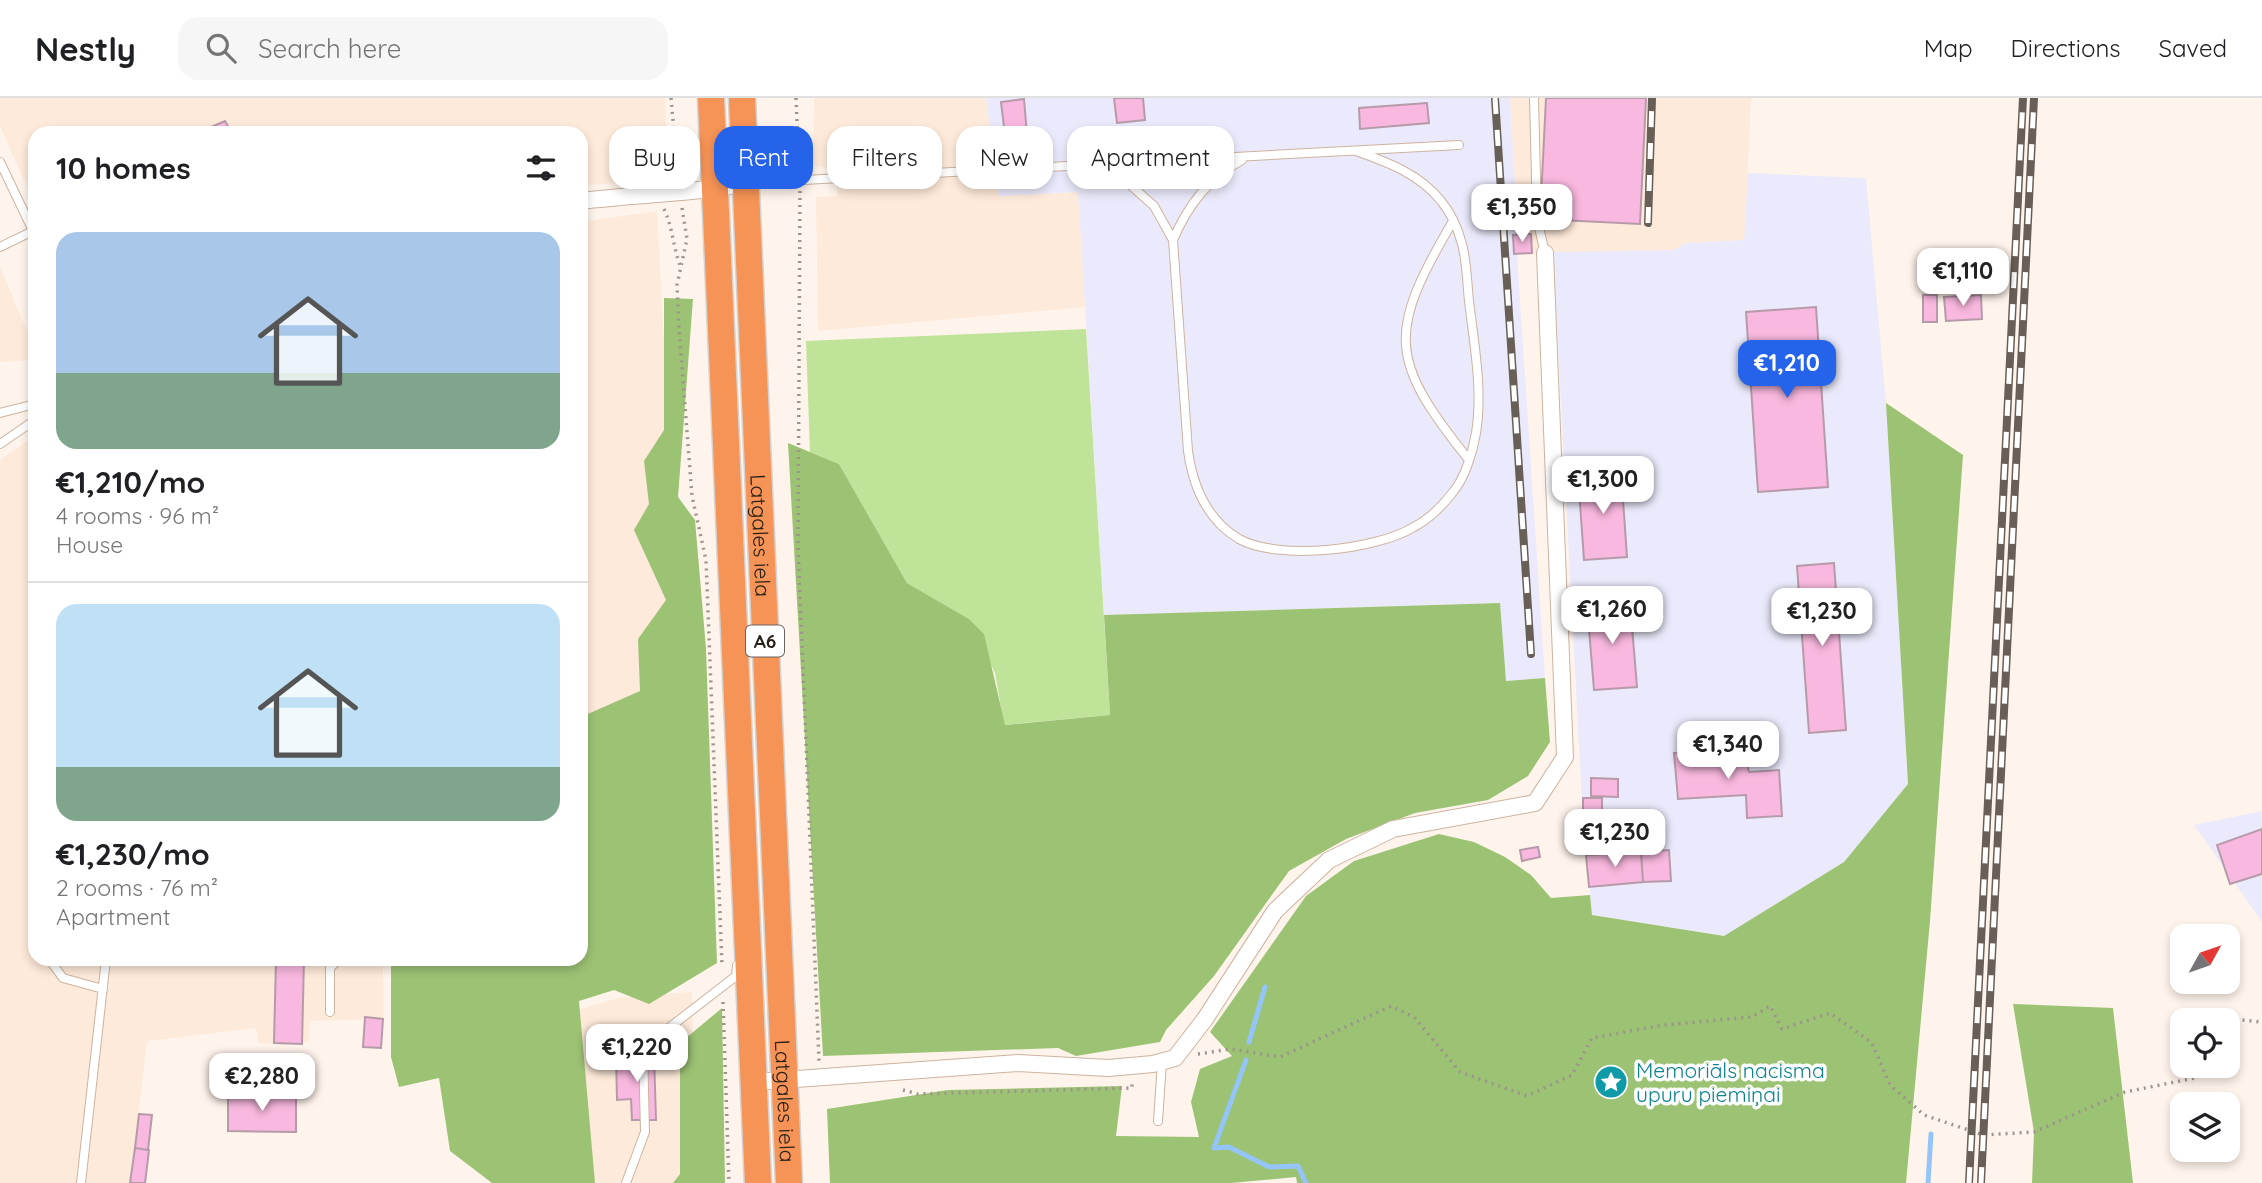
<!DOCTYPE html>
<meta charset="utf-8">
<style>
body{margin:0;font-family:Quicksand,sans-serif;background:#f6f6f6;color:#202124;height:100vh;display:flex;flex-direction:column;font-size:26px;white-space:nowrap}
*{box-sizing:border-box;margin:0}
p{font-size:23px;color:#757577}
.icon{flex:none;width:38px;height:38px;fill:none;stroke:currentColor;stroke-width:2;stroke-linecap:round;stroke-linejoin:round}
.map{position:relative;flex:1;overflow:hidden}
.sheet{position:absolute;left:28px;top:28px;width:560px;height:840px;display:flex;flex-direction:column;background:#fff;border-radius:21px;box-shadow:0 4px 10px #0003}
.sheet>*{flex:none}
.guide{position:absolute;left:609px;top:28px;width:665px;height:63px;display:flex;gap:14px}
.needle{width:46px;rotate:50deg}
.controls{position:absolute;left:2170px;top:826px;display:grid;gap:14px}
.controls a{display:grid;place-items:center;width:70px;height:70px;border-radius:14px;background:#fff;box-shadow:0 4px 10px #0003;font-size:35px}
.price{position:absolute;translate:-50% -60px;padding:0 16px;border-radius:14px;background:#fff;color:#222;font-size:23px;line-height:46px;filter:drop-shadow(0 2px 4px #0008)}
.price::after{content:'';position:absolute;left:50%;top:42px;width:21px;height:16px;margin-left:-10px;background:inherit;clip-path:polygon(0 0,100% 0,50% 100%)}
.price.current{background:#2563eb;color:#fff}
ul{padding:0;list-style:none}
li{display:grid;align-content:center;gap:14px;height:371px;padding:0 28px}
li+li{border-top:2px solid #e0e0e0}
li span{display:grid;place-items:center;height:217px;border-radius:21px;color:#555}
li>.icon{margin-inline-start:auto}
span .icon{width:126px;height:126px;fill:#fffc;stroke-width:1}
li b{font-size:30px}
h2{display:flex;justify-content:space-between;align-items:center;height:84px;padding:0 28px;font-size:30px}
.pill{padding:0 24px;border-radius:21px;background:#fff;box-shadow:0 4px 10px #0003;font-size:24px;line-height:63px}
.pill.current{background:#2563eb;color:#fff}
header{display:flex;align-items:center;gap:42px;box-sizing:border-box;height:98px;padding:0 35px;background:#fff;border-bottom:2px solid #e0e0e0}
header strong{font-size:33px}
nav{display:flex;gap:38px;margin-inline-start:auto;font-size:24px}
.search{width:490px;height:63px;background:#f6f6f6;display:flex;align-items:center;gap:18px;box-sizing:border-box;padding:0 24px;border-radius:21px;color:#757577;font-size:26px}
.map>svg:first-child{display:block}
.built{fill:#feeada}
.industrial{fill:#ebeafc}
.green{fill:#bfe499}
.forest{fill:#9cc274}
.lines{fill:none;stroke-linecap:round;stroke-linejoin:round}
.stream{stroke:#94c4f8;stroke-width:5}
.building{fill:#f9b8df;stroke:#b69aaa;stroke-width:2}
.service-casing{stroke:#ccb39f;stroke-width:10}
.minor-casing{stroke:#ccb39f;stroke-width:18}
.trunk-casing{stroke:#d4d3d1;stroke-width:29}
.path{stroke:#9e948c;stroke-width:3.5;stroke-dasharray:2 5;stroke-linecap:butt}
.service{stroke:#fff;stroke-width:8}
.minor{stroke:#fff;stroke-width:16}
.trunk{stroke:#f69356;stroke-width:26}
.rail-casing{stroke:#685f57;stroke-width:8}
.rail{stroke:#fff;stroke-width:5;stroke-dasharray:16;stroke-linecap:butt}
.labels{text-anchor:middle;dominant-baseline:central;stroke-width:7;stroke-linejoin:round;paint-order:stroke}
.shield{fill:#fff;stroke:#6a645e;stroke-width:2}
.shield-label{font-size:19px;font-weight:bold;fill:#2a2119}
.street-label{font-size:21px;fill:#2a2119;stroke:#fff}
.culture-label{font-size:21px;fill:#0d838f;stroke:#fff;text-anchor:start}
</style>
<header>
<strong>Nestly</strong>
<div class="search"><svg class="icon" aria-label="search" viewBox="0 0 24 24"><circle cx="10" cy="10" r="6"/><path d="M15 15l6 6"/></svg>Search here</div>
<nav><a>Map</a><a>Directions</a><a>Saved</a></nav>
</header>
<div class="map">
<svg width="2262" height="1085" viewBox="0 0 2262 1085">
<rect width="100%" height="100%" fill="#fff4ec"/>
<!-- built -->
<path class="built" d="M 0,0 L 665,0 L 668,68 L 664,81 L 581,88 L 581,35 L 35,35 L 35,107 L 0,28 Z
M 814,0 L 986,0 L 999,98 L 1078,94 L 1085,209 L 818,233 L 816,99 L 837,98 L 838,71 L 813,68 Z
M 1510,0 L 1751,0 L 1745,142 L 1686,145 L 1674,152 L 1514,156 L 1513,137 L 1518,137 Z
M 657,113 L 682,587 L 581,618 L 581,124 Z
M 0,169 L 35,252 L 35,262 L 0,264 Z
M 35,337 L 35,861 L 383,861 L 383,921 L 310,923 L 309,943 L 302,946 L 259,945 L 256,930 L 147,943 L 130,1085 L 0,1085 L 0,366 L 1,361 Z
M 692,894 L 695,1085 L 577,1085 L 571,914 L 618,900 Z"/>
<!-- industrial -->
<path class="industrial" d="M 986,0 L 1510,0 L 1518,137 L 1513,138 L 1514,156 L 1517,156 L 1545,580 L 1506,583 L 1499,505 L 1104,517 L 1078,94 L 999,98 Z
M 1748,75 L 1866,80 L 1886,305 L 1908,686 L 1844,764 L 1725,838 L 1592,817 L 1583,725 L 1553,154 L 1674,152 L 1686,145 L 1744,142 Z
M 2262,713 L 2262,824 L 2194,727 Z"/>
<!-- green -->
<path class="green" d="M 1086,231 L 1110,617 L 1004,627 L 995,575 L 969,521 L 907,485 L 839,366 L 810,354 L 806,243 Z"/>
<!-- forest -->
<path class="forest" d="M 664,200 L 693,201 L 678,399 L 695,422 L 706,551 L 717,865 L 649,906 L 614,892 L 579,903 L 595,1085 L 492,1085 L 450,1053 L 439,980 L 399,989 L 391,959 L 391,861 L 581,861 L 581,619 L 640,593 L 638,541 L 666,502 L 634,432 L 649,406 L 644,363 L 664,332 Z
M 1886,305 L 1963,357 L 1930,823 L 1906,1085 L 1297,1085 L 1296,1079 L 1231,1085 L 830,1085 L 827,1011 L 948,992 L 1122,988 L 1116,1038 L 1199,1039 L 1191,1004 L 1200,971 L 1232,958 L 1210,934 L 1306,798 L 1354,763 L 1439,736 L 1474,744 L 1505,759 L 1531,777 L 1551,800 L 1590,797 L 1592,817 L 1724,838 L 1844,764 L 1908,686 Z
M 788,345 L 839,366 L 907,485 L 969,521 L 984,536 L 1005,627 L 1110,617 L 1104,517 L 1500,505 L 1506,583 L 1545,580 L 1550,644 L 1528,678 L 1488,702 L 1415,715 L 1346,741 L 1289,773 L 1214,878 L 1166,932 L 1160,944 L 1076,958 L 1058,950 L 823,958 Z
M 2013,906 L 2113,910 L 2133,1085 L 2032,1085 L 2034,1034 Z
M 722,910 L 725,1085 L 673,1085 L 680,1076 L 680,945 Z"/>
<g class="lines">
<!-- stream -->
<path class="stream" d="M 1249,944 L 1265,889
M 1246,962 L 1214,1050 L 1229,1049 L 1269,1069 L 1298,1068 L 1306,1085
M 1928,1085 L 1931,1036"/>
</g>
<!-- building -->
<path class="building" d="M 1114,0 L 1143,0 L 1145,22 L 1117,25 Z
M 1546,0 L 1646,0 L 1640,126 L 1540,121 Z
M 1024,1 L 1027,36 L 1005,37 L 1001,4 Z
M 1427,5 L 1429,25 L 1360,31 L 1359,10 Z
M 225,23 L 232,35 L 197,35 Z
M 1531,136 L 1532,155 L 1514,156 L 1513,137 Z
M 1923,197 L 1937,197 L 1937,224 L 1923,224 Z
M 1981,197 L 1982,221 L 1946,223 L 1944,199 Z
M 1816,209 L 1828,389 L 1758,394 L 1746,214 Z
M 1621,373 L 1627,459 L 1584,462 L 1578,377 Z
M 1834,465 L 1846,632 L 1809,635 L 1797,468 Z
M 1630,504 L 1637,589 L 1594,592 L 1587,507 Z
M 1743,651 L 1749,674 L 1779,672 L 1782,718 L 1747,720 L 1746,697 L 1678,701 L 1674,655 Z
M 1591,680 L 1618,681 L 1618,699 L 1591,698 Z
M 1583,700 L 1602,700 L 1602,725 L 1583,725 Z
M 2262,731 L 2262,776 L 2230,786 L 2217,747 Z
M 1538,749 L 1540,759 L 1522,763 L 1520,752 Z
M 1622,750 L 1628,750 L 1628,755 L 1641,754 L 1643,784 L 1589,789 L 1586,757 L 1623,755 Z
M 1669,752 L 1671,783 L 1643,784 L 1641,754 Z
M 276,861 L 304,861 L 302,946 L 274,945 Z
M 365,919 L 383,921 L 381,950 L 363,949 Z
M 654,956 L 656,1022 L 632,1022 L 631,1001 L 617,1002 L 616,957 Z
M 228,995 L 296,996 L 296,1034 L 228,1033 Z
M 139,1016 L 152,1017 L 148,1052 L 135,1050 Z
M 135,1050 L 149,1052 L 145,1085 L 130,1085 Z"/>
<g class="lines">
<defs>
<path id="service" d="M 1534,0 L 1537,121 L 1545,155
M 0,64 L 35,137
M 1109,68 L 1154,108 L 1173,142 L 1188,353 C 1193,388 1207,422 1239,441 C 1279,463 1376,452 1414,429 C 1429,421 1443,407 1453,394 C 1465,380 1473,353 1476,335 C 1483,292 1474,246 1469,203 C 1467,185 1467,164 1462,146 C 1458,131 1451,115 1441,103 C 1420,76 1387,64 1356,53
M 749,85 L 1459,47
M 1453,123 C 1388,234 1387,260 1469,362
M 1173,142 C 1188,107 1208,81 1242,62
M 0,149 L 33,133
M 0,315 L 35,306
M 0,346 L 35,322
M 49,861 L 63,880 L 103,891
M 330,914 L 330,870 L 339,861
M 1158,1023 L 1162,964
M 81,1085 L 106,861
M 626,1085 L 645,1034 L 643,950 L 736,878 L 737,867"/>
<path id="minor" d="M 581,103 C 636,96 692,96 746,85
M 754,984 L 1018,965 L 1108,970 L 1153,966 L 1175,960 L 1205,921 L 1275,813 L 1329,762 L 1393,731 L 1535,705 L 1565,659 L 1545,155"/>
<g id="trunk">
<path d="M 711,0 L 758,1085"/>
<path id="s1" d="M 742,0 L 789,1085"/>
</g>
</defs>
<!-- service casing -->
<use href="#service" class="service-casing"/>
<!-- minor casing -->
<use href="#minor" class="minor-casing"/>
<!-- trunk casing -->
<use href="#trunk" class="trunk-casing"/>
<!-- path -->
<path class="path" d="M 671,0 L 678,78
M 796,0 L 799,71
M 800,93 L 798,448 L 819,963
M 682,110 L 687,141 L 677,187 L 679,231 L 692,398 L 706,462 L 722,868
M 664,111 C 673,130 673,149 680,167
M 723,904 L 729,1085
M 2228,937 L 2242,922 L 2262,924
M 1198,956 L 1231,951 L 1280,959 L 1391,908 L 1414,919 L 1460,974 L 1527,998 L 1572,977 L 1592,940 L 1664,927 L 1752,919 L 1770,908 L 1782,931 L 1830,915 L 1872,945 L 1890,987 L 1924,1017 L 1983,1037 L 2034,1034 L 2125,994 L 2195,980 L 2202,968
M 903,992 L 918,996 L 1132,990 L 1132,986"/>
<!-- service -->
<use href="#service" class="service"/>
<!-- minor -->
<use href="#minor" class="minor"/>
<!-- trunk -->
<use href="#trunk" class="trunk"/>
<defs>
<path id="rail" d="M 1495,0 L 1531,556
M 1648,125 L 1652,0
M 1969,1085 L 2023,0
M 1981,1085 L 2034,0"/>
</defs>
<!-- rail casing -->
<use href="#rail" class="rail-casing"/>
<!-- rail -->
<use href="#rail" class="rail"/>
</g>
<!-- icons -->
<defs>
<symbol id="sight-disc" viewBox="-11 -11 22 22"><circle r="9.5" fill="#0f9aa8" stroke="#fff"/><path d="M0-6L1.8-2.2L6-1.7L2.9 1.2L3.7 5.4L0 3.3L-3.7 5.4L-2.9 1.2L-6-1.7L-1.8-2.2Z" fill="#fff"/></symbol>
</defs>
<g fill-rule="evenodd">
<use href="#sight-disc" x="1592" y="965" width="38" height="38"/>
</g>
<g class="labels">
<!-- shield labels -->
<rect class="shield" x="746" y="527.5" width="38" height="31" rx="5"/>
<g class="shield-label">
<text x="765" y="543">A6</text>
</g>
<!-- street labels -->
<g class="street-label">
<text stroke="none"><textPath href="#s1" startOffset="438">Latgales iela</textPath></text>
<text stroke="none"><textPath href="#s1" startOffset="1004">Latgales iela</textPath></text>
</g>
<!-- culture labels -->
<g class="culture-label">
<text x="1636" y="972">Memoriāls nacisma<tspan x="1636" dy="24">upuru piemiņai</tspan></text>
</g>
</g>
</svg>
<div class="controls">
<a><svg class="needle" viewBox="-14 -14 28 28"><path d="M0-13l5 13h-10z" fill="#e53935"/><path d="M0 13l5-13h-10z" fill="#757577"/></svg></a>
<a><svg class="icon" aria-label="locate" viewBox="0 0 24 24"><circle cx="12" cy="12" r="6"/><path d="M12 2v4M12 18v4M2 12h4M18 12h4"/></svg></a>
<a><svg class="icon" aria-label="layers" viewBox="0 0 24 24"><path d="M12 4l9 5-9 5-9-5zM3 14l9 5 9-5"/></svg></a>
</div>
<b class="price" style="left:1522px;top:146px">€1,350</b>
<b class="price" style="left:1963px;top:210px">€1,110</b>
<b class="price current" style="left:1787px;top:302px">€1,210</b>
<b class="price" style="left:1603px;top:418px">€1,300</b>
<b class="price" style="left:1612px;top:548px">€1,260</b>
<b class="price" style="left:1822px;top:550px">€1,230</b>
<b class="price" style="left:1728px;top:683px">€1,340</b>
<b class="price" style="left:1615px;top:771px">€1,230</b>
<b class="price" style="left:637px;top:986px">€1,220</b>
<b class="price" style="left:262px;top:1015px">€2,280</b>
<div class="guide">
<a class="pill">Buy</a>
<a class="pill current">Rent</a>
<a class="pill">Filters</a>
<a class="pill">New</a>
<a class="pill">Apartment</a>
</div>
<section class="sheet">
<h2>10 homes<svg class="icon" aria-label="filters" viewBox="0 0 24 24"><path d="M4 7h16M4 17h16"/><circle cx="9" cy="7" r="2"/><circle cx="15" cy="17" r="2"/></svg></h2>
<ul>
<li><span style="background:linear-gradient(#a9c7e8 65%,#7fa58c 0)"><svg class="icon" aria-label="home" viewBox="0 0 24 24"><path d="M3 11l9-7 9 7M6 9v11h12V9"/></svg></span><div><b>€1,210/mo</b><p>4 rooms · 96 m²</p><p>House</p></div></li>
<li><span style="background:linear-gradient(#bfe0f5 75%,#7fa58c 0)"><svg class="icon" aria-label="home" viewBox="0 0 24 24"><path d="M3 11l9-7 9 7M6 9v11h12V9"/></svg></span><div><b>€1,230/mo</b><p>2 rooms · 76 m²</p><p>Apartment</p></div></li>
</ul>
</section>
</div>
